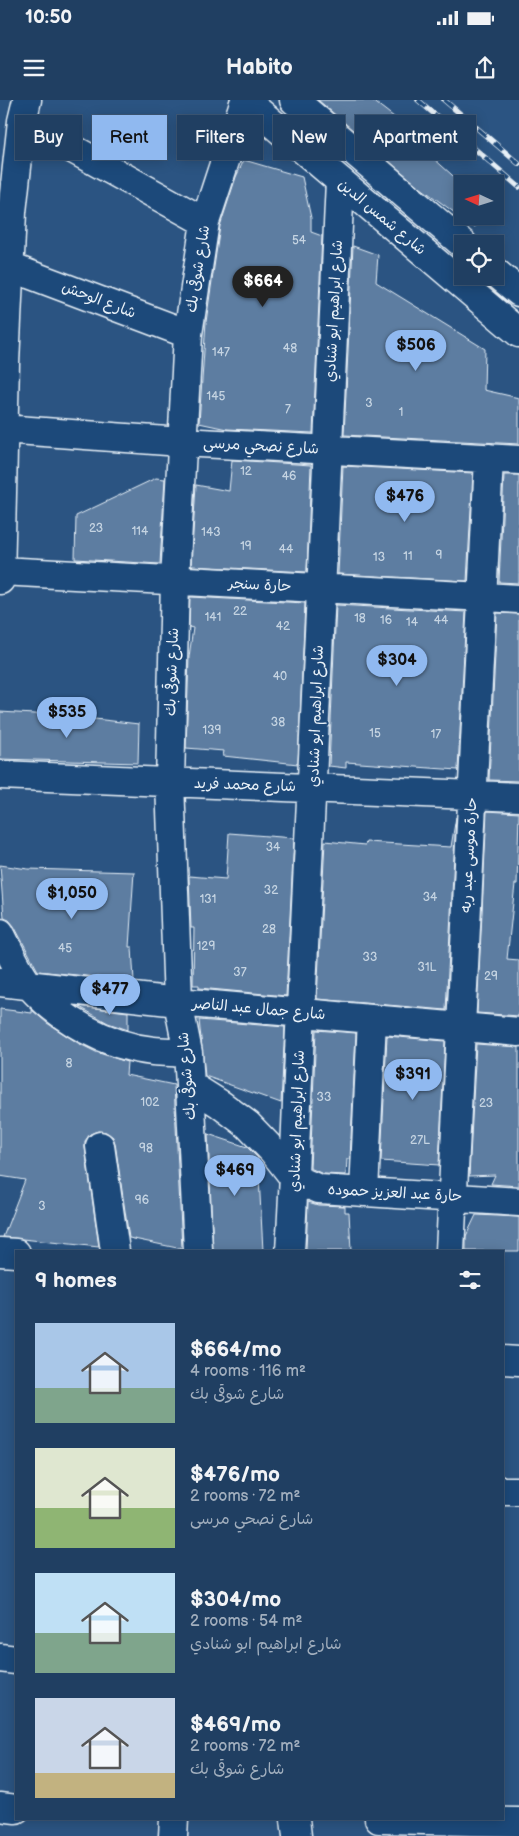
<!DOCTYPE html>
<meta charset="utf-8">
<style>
body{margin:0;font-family:"Balsamiq Sans","Playpen Sans Arabic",sans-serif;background:#284668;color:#f1f3f6;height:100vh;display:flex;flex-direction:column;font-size:19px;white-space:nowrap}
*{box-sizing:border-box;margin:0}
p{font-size:16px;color:#a2afbe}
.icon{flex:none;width:28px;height:28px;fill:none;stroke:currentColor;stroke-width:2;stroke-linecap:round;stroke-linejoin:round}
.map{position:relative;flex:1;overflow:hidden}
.sheet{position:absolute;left:15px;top:1150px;width:489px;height:570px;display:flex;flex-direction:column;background:#203f62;border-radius:0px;box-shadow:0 2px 12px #0003,0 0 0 1px #3d5877}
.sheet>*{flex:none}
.banner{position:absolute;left:15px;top:15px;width:490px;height:45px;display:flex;gap:10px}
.needle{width:32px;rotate:274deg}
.controls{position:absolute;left:454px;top:75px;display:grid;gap:10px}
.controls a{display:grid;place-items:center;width:50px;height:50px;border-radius:0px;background:#203f62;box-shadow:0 2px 12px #0003,0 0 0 1px #3d5877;font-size:25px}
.price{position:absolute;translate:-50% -42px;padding:0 11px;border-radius:18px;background:#90b9f0;color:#111;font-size:16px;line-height:32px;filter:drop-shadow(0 1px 2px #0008)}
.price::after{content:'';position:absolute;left:50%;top:30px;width:15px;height:11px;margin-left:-8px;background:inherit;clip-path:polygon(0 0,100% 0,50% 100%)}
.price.selected{background:#222;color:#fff}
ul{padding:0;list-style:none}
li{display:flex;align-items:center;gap:15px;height:125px;padding:0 20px}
li span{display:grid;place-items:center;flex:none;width:140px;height:100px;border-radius:0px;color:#555}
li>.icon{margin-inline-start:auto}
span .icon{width:60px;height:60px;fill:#fffc;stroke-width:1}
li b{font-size:21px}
h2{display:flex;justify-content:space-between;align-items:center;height:60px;padding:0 20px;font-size:21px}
.tag{padding:0 18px;border-radius:0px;background:#203f62;box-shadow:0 2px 12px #0003,0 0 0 1px #3d5877;font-size:18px;line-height:45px}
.tag.selected{background:#90b9f0;color:#111}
.status{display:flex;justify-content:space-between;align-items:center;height:35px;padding:0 25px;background:#203f62;direction:ltr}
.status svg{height:14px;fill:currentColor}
header{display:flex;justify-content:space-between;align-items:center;height:65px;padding:0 20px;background:#203f62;font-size:22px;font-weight:600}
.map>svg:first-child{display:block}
.building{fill:#5d7da1;stroke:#e8f1f8}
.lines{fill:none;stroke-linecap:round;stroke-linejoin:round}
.minor-casing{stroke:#e8f1f8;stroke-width:31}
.tertiary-casing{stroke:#e8f1f8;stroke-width:31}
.minor{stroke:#1f4a7a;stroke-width:28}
.tertiary{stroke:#1f4a7a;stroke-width:28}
.rail-casing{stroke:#e8f1f8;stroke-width:5.5}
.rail{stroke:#1f4a7a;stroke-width:4;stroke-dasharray:11;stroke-linecap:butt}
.labels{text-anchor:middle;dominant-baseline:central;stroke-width:4;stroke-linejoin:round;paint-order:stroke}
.number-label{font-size:12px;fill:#c5d4e2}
.street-label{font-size:15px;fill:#e8f1f8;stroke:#1f4a7a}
</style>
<div class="status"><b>10:50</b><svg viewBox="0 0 49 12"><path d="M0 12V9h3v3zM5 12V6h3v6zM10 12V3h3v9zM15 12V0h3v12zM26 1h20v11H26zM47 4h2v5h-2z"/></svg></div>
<header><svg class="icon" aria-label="menu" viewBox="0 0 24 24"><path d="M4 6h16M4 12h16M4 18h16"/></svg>Habito<svg class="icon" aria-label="share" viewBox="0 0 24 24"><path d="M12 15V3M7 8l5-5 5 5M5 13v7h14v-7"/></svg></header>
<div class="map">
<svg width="519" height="1736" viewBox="0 0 519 1736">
<rect width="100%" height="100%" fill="#2b5482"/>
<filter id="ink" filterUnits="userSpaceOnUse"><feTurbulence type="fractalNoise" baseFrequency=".02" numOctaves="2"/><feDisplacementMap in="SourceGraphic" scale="10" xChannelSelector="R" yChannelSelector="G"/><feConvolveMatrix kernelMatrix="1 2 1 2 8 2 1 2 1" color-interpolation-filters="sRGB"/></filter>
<g filter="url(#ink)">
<!-- building -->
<path class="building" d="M 318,0 L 372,0 L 403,24 L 400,28 L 462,84 L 462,116 L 494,116 L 474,127 L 417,85 Z
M 244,60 L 302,77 L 311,118 L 311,132 L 322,136 L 313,333 L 227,329 L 199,323 L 206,222 L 220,126 L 236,77 Z
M 353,146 L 378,155 L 376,182 L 485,249 L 484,290 L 519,298 L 519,344 L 344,335 Z
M 232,360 L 311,365 L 307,472 L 191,466 L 196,385 L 229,391 Z
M 343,366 L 473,373 L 467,481 L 338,474 Z
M 504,375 L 519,375 L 519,483 L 499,482 Z
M 156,378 L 165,379 L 160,464 L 75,459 L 76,416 Z
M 190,497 L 305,503 L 298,664 L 223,656 L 224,651 L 186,648 L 189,557 L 193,528 L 189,527 Z
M 336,505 L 466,512 L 458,670 L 346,662 L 346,668 L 329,666 Z
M 497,513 L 519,514 L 519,681 L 489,680 Z
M 0,612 L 68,616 L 139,624 L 138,663 L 0,659 Z
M 487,711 L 519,713 L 517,784 L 515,784 L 507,859 L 519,860 L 519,916 L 477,913 Z
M 456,717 L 446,910 L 317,899 L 325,741 L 365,745 L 366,742 L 451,747 Z
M 229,733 L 294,738 L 286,896 L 199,888 L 199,885 L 193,885 L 194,828 L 191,828 L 189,776 L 226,779 Z
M 0,765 L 28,769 L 134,772 L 129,847 L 132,847 L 134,881 L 38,871 L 14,826 L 9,820 L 4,818 Z
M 78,906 L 128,912 L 128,930 L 108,923 Z
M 0,909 L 32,913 L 32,910 L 47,923 L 78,943 L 96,952 L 127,962 L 126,975 L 174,985 L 182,1149 L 129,1138 L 115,1043 L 113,1037 L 106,1032 L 98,1031 L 90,1034 L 85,1041 L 85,1048 L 99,1147 L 3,1137 L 25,1080 L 0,1076 Z
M 199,920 L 285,927 L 281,1003 L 205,976 Z
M 316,930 L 356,933 L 350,1059 L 347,1059 L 346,1075 L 323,1074 L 310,1068 Z
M 387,936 L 445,941 L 439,1065 L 381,1061 Z
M 476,944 L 519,947 L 519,1086 L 491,1084 L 495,1075 L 469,1076 Z
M 208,1034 L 247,1047 L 258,1058 L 263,1151 L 213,1151 Z
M 308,1102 L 318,1105 L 345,1106 L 345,1112 L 349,1112 L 351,1151 L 306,1151 Z
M 476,1115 L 519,1117 L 519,1151 L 466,1151 L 466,1136 Z"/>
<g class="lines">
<defs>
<path id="minor" d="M 22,21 L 205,122
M 10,167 L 188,234
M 3,329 L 181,342 L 519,360
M 1,471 L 519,499
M 0,480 L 5,263 L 12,112 L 22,21 L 27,0
M 0,675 L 519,697
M 0,833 C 7,846 20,876 30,886 C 61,920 107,946 153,951 C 164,952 176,952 188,953
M 0,882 L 178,902 L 519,932
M 190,985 L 220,1004 L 248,1025 L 273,1051 L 295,1079 L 319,1089 L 519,1102
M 100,1046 L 115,1151
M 364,1092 L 372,919
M 198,1151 L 190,985 L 188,953 L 178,902 L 170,682 L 175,481 L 188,234 L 205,122 L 245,0
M 290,1151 C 295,1071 297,990 301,909 C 316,633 327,357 340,81
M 450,1151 L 489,358
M 0,1152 L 16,1153
M 502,1260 L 519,1261
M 502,1391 L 519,1391
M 0,1558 L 16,1560
M 0,1707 L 16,1709
M 295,1719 L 297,1736
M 379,1719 L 519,1722
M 173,1736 L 174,1719"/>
<path id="tertiary" d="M 245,0 L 519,233
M 294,0 L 463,144
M 495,172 L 519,192"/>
</defs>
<!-- minor casing -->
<use href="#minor" class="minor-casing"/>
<!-- tertiary casing -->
<use href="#tertiary" class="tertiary-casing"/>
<!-- minor -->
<use href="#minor" class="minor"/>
<!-- tertiary -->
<use href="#tertiary" class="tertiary"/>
<defs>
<path id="rail" d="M 418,0 L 519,87
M 444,0 L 519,64"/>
</defs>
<!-- rail casing -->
<use href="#rail" class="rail-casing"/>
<!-- rail -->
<use href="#rail" class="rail"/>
</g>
</g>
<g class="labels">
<!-- number labels -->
<g class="number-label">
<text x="299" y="140">54</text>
<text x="290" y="248">48</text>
<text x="221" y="252">147</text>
<text x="216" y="296">145</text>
<text x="369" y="303">3</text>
<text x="288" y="309">7</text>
<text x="401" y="312">1</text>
<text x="246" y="371">12</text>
<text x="289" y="376">46</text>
<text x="96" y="428">23</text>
<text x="140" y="431">114</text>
<text x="211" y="432">143</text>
<text x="246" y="446">19</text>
<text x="286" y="449">44</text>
<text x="439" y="455">9</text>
<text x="408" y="456">11</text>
<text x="379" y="457">13</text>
<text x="240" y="511">22</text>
<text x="213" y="517">141</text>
<text x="360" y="518">18</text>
<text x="386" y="520">16</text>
<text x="441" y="520">44</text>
<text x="412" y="522">14</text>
<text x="283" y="526">42</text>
<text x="280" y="576">40</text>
<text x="278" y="622">38</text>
<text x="212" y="630">139</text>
<text x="375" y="633">15</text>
<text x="436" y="634">17</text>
<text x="273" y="747">34</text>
<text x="271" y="790">32</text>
<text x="430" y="797">34</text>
<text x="208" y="799">131</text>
<text x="269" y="829">28</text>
<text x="206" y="846">129</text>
<text x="65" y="848">45</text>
<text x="370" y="857">33</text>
<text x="427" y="867">31L</text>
<text x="240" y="872">37</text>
<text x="491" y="876">29</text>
<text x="69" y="963">8</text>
<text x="324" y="997">33</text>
<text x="150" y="1002">102</text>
<text x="486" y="1003">23</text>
<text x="420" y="1040">27L</text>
<text x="146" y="1048">98</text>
<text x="142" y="1100">96</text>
<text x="42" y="1106">3</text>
</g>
<!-- street labels -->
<g class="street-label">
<text transform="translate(382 117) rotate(40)">شارع شمس الدين</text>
<text transform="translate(198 169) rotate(-81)">شارع شوقى بك</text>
<text transform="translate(99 200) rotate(21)">شارع الوحش</text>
<text transform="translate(334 211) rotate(-87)">شارع ابراهيم ابو شنادي</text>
<text transform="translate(261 346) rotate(3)">شارع نصحي مرسى</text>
<text transform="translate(260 485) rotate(3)">حارة سنجر</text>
<text transform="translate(172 572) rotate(-88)">شارع شوقى بك</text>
<text transform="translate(316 616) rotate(-88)">شارع ابراهيم ابو شنادي</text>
<text transform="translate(245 685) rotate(2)">شارع محمد فريد</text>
<text transform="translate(469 755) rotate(-87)">حارة موسى عبد ربه</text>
<text transform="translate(259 909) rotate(5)">شارع جمال عبد الناصر</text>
<text transform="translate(187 976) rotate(-95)">شارع شوقى بك</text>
<text transform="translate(297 1021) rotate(-88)">شارع ابراهيم ابو شنادي</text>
<text transform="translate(395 1093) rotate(3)">حارة عبد العزيز حموده</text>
</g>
</g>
</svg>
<div class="controls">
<a><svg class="needle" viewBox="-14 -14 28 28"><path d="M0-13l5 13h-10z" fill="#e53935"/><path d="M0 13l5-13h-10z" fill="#a2afbe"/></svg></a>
<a><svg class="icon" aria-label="locate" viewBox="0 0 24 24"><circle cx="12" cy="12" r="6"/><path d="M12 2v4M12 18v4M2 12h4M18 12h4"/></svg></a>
</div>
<b class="price selected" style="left:263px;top:208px">$664</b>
<b class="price" style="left:416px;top:272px">$506</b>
<b class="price" style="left:405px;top:423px">$476</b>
<b class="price" style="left:397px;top:587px">$304</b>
<b class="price" style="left:67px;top:639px">$535</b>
<b class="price" style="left:72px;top:820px">$1,050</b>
<b class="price" style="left:110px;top:916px">$477</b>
<b class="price" style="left:413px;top:1001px">$391</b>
<b class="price" style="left:235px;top:1097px">$469</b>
<div class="banner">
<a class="tag">Buy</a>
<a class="tag selected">Rent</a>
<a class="tag">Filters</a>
<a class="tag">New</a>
<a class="tag">Apartment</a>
</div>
<section class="sheet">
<h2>9 homes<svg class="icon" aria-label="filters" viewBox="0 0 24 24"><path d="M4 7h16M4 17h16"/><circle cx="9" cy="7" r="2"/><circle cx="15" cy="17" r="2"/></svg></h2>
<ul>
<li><span style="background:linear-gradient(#a9c7e8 65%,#7fa58c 0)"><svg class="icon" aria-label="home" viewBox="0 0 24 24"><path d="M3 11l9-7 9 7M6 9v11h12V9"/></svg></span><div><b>$664/mo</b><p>4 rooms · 116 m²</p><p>شارع شوقى بك</p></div></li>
<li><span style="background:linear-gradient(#dfe7d0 60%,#8fb573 0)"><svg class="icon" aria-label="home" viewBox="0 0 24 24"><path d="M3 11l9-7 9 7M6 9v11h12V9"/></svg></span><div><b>$476/mo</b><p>2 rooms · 72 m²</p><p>شارع نصحي مرسى</p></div></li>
<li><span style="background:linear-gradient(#bfe0f5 60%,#7fa58c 0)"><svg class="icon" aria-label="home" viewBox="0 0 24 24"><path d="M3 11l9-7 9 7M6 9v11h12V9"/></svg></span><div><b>$304/mo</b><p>2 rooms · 54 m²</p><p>شارع ابراهيم ابو شنادي</p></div></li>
<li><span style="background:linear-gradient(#c9d6e8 75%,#c2b280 0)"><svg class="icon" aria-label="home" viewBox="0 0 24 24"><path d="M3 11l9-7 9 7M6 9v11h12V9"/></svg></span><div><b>$469/mo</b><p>2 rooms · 72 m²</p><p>شارع شوقى بك</p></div></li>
</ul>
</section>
</div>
